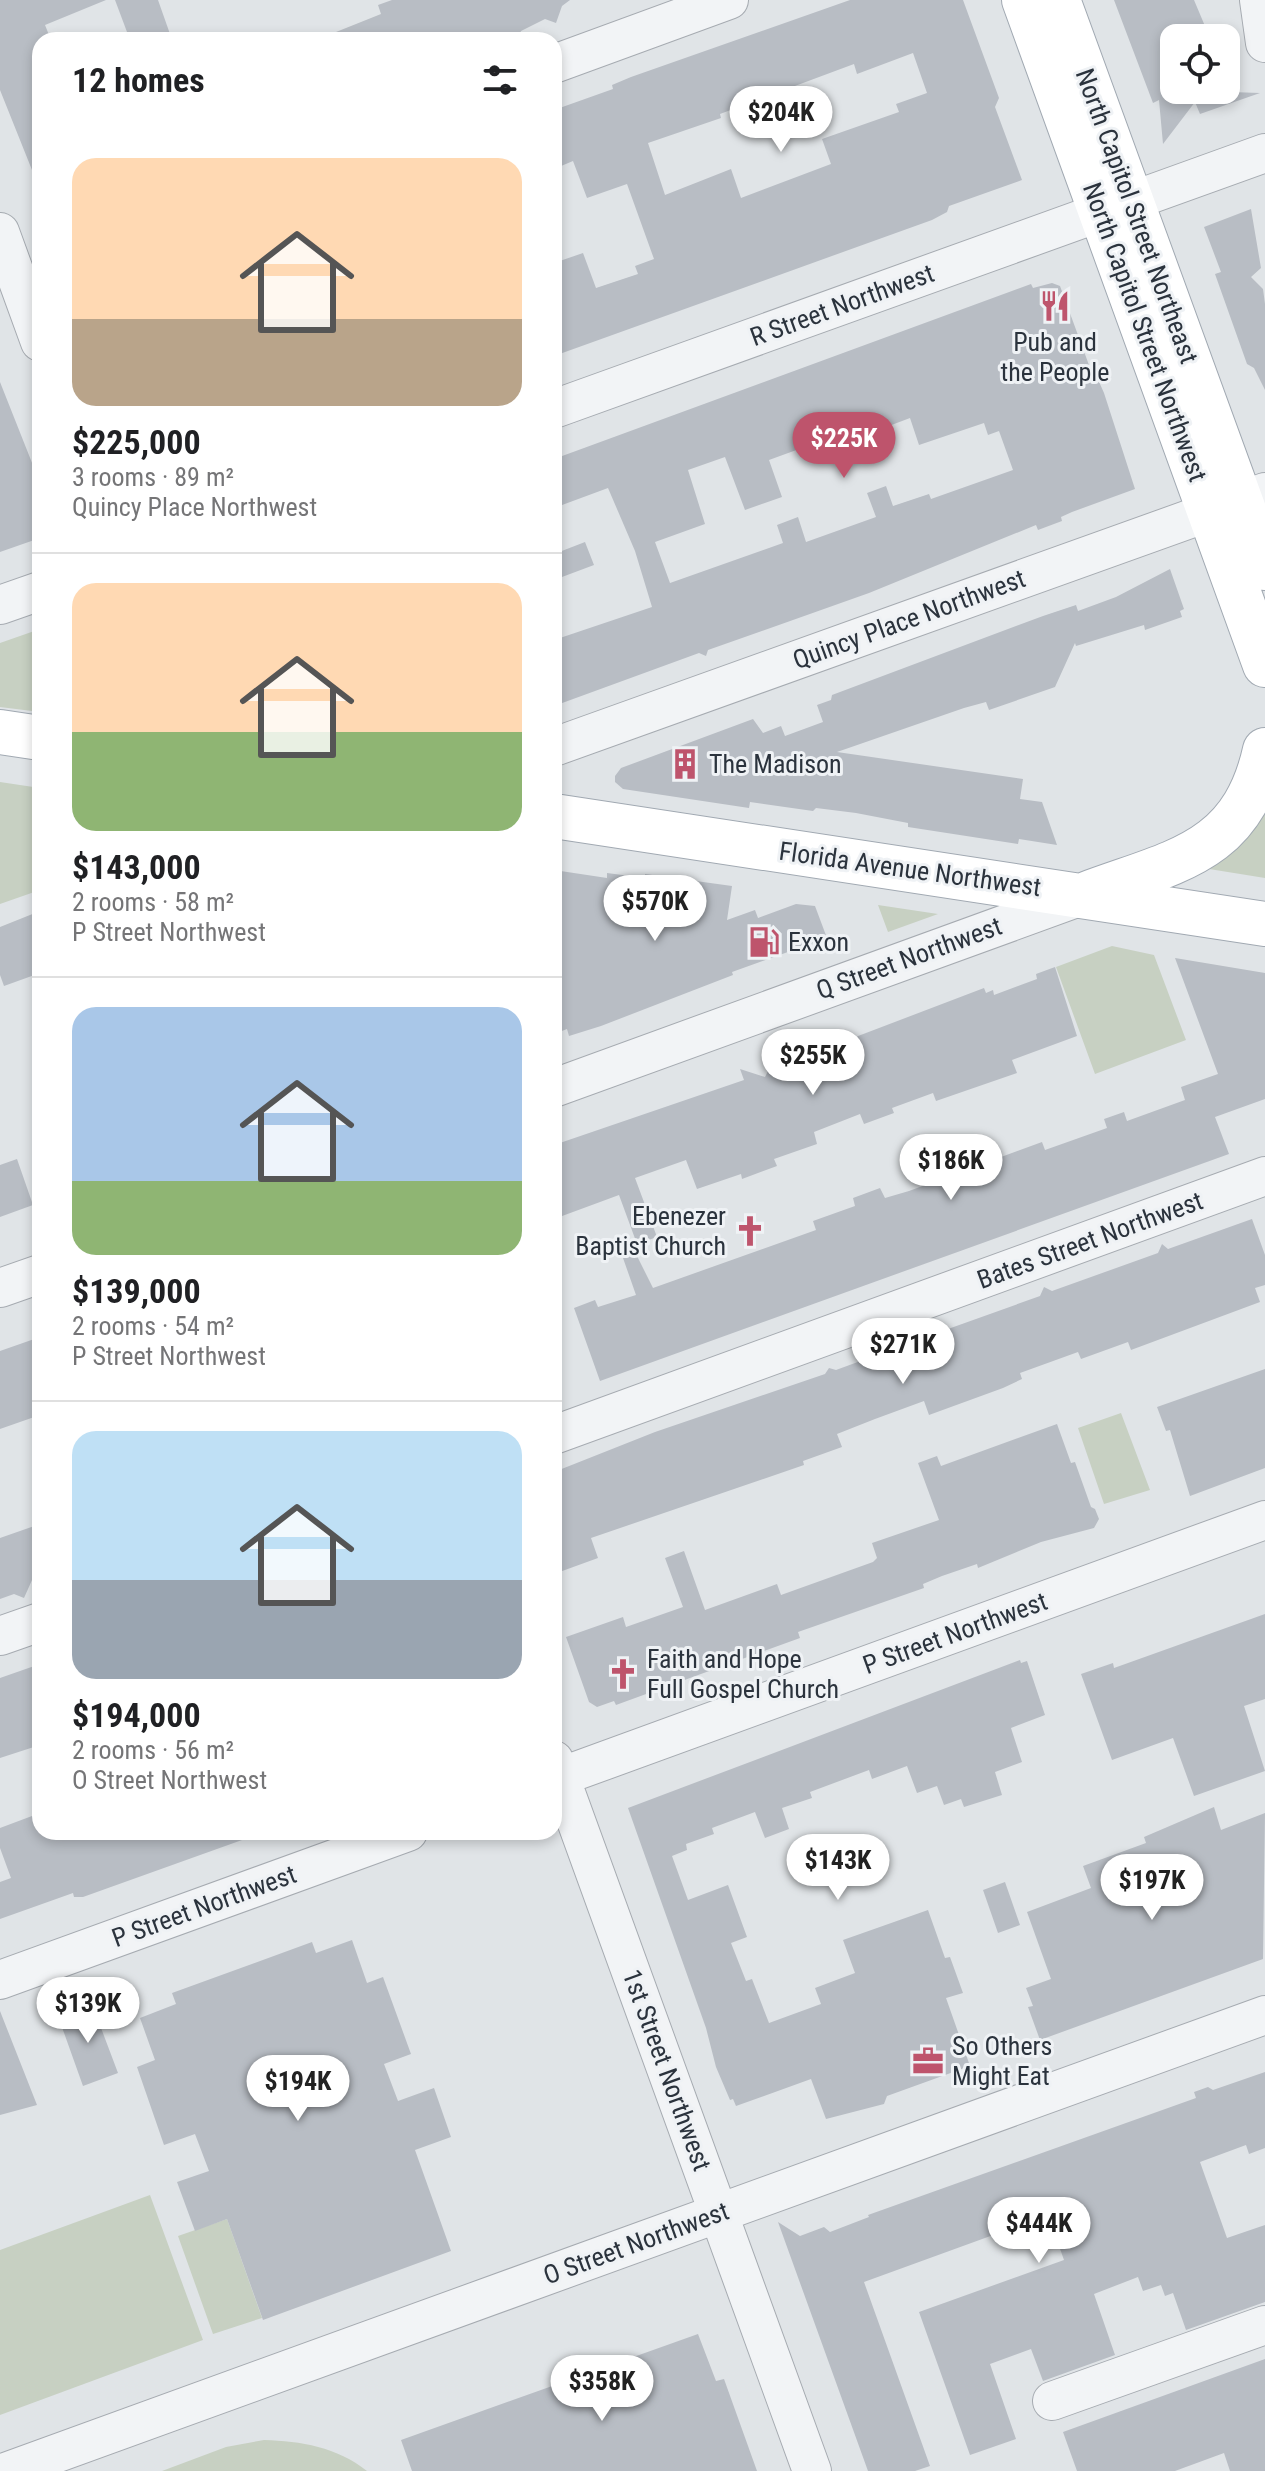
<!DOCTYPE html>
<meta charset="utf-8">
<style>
body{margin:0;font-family:"Roboto Condensed",sans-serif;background:#f2f2f2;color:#202124;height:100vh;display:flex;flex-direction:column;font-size:30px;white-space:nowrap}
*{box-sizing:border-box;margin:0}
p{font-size:26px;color:#757577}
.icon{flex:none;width:44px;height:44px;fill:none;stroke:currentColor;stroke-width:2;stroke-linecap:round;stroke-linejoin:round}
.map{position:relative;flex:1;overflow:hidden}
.side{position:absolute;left:32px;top:32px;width:530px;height:1808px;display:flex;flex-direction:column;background:#fff;border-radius:24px;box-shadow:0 4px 12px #0003}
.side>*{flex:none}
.tools{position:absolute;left:1160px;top:24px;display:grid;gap:16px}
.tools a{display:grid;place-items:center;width:80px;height:80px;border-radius:16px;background:#fff;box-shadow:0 4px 12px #0003;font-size:40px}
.price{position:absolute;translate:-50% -68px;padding:0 18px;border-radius:28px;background:#fff;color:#222;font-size:26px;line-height:52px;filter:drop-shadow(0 2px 4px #0008)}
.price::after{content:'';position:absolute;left:50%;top:48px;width:24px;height:18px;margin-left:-12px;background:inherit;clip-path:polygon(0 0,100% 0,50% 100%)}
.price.on{background:#be546c;color:#fff}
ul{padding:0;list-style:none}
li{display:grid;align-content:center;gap:16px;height:424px;padding:0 40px}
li+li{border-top:2px solid #e0e0e0}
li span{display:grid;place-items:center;height:248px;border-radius:24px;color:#555}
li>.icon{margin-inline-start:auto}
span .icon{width:144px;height:144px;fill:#fffc;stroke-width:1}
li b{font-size:34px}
h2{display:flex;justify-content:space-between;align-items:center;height:96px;padding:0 40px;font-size:34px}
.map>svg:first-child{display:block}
.green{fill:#c7d0c2}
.building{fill:#b8bdc4;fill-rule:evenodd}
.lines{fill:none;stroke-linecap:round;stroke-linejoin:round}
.minor-casing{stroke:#a6abb1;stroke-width:40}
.major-casing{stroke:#a1a9b2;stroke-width:46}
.minor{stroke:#f2f4f6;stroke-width:38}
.major{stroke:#fff;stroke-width:44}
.labels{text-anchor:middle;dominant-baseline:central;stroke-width:6;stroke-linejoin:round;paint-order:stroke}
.street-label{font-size:26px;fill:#2b333d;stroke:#eff2f5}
.poi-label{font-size:26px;fill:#2b333d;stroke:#eff2f5;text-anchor:start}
</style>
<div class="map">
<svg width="1265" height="2471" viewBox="0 0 1265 2471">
<rect width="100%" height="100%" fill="#e0e4e7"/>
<!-- green -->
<path class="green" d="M 40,629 L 40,712 L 0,707 L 0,643 Z
M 0,782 L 40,788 L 40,890 L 0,904 Z
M 1265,803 L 1265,878 L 1203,868 Z
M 878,905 L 938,914 L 888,932 Z
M 1112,946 L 1154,955 L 1186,1040 L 1095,1074 L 1056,967 Z
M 1121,1413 L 1150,1490 L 1104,1504 L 1078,1428 Z
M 150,2195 L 203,2340 L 0,2415 L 0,2250 Z
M 227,2219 L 262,2318 L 213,2334 L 178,2236 Z
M 264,2440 C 301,2441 337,2447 367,2471 L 162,2471 L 226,2447 Z"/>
<!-- building -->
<path class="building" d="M 0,0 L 106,0 L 45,25 L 51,40 L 40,40 L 40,190 L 0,90 Z
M 115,0 L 158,0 L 170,34 L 152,40 L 130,40 Z
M 392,0 L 570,0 L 562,6 L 556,23 L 545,19 L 521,31 L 518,38 L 512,34 L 495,40 L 316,40 L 381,14 L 378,5 Z
M 850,0 L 963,0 L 999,98 L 995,107 L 1022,180 L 949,206 L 947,212 L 932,220 L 554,356 L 554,263 L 583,253 L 596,288 L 638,274 L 635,266 L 654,259 L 627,184 L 587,198 L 573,161 L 554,169 L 554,110 L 613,89 L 612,85 L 631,77 ZM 913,53 L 927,93 L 896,104 L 899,112 L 822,139 L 831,164 L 741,198 L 731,169 L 665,195 L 648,143 L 721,118 L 720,114 L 854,64 L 857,74 Z
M 1114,0 L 1194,0 L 1210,38 L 1174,38 L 1174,90 L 1260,93 L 1200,114 L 1195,102 L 1163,144 L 1159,100 L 1153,103 Z
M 1251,209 L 1261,268 L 1251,277 L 1263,289 L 1265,304 L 1265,390 L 1254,368 L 1247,364 L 1215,274 L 1221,272 L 1204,227 Z
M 1052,283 L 1060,286 L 1093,376 L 1096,375 L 1104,393 L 1135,489 L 1072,512 L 1061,517 L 1062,521 L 1038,530 L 1036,525 L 869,593 L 708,650 L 706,656 L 699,653 L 554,706 L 554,640 L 652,607 L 635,551 L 608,488 L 554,508 L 554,459 L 1031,284 L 1033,288 ZM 910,418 L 919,445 L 984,423 L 988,435 L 999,431 L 1013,470 L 931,499 L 929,494 L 893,506 L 886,486 L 867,493 L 876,517 L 806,542 L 798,517 L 777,525 L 783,543 L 670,583 L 655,542 L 705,524 L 688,470 L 725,457 L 745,510 L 782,497 L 769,460 L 843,433 L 844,436 L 863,429 L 865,435 Z
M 0,382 L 40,483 L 40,538 L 0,552 Z
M 585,542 L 594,565 L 554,580 L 554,554 Z
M 1170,569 L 1184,609 L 1180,611 L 1182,617 L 1145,630 L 1144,625 L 1076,646 L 1075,643 L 1055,687 L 989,710 L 986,702 L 964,708 L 837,752 L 1023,779 L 1020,799 L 1042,802 L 1057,845 L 1019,839 L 1018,844 L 908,827 L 908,823 L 856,813 L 816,808 L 813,811 L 750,802 L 749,808 L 623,789 L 615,782 L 615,776 L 621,768 L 753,719 L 763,733 L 781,726 L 785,736 L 823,722 L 817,705 L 831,700 L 832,695 L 1043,616 L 1076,605 L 1078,611 L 1116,597 Z
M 554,870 L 607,878 L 607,873 L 645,878 L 645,874 L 732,886 L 727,920 L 755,910 L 758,918 L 796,904 L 815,906 L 827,938 L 732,972 L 733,975 L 601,1026 L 569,1036 L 567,1029 L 554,1034 Z
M 40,911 L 40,973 L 4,986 L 0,975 L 0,927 Z
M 1175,958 L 1265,973 L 1265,1099 L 1215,1117 L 1229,1154 L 600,1381 L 574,1308 L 595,1300 L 598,1307 L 636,1295 L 623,1258 L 635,1252 L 653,1288 L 816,1230 L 813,1221 L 855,1206 L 853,1198 L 880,1188 L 885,1198 L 909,1191 L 1042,1142 L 1045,1150 L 1107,1128 L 1104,1119 L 1124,1112 L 1127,1121 L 1185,1100 L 1181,1087 L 1218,1074 Z
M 1055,967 L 1077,1036 L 1012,1060 L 1017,1073 L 936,1101 L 933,1093 L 892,1108 L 894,1113 L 864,1124 L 860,1114 L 814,1132 L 817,1144 L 774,1159 L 777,1166 L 742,1179 L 741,1174 L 697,1189 L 686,1160 L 635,1178 L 657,1237 L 637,1244 L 619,1195 L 554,1219 L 554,1145 L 744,1080 L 740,1069 L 765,1077 L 770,1067 L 802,1053 L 803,1057 L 984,988 L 986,993 L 993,990 L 994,995 L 1037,979 L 1036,974 Z
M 17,1159 L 33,1205 L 0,1217 L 0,1165 Z
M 1252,1219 L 1265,1255 L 1265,1285 L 1255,1288 L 1260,1302 L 1131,1350 L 1128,1342 L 1081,1359 L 1078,1352 L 1020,1373 L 1022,1379 L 1003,1388 L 929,1415 L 924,1401 L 875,1419 L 837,1434 L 842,1447 L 803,1461 L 804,1465 L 591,1538 L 598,1558 L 554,1574 L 554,1472 L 655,1432 L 825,1374 L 829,1368 L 836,1370 L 923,1338 L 926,1330 L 934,1334 L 1040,1296 L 1044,1287 L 1052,1291 L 1158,1253 L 1162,1244 L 1168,1249 Z
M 40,1337 L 40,1415 L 0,1429 L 0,1351 Z
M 1265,1369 L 1265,1468 L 1190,1496 L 1170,1430 L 1166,1431 L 1157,1407 Z
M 1057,1424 L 1071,1463 L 1075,1462 L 1091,1507 L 1095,1509 L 1099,1519 L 1094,1528 L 1041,1542 L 978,1568 L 977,1564 L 942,1576 L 923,1584 L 924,1588 L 798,1632 L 800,1638 L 616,1705 L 614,1701 L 597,1707 L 589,1702 L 566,1637 L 623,1617 L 626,1627 L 683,1607 L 665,1558 L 684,1551 L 705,1610 L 777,1584 L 781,1595 L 873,1562 L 877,1558 L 872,1543 L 939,1520 L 918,1463 L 937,1456 L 941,1466 Z
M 40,1524 L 40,1562 L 24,1598 L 14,1594 L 0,1599 L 0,1538 Z
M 1265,1614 L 1265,1699 L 1244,1706 L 1265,1771 L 1194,1796 L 1173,1738 L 1112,1760 L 1081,1674 L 1113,1663 L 1114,1668 Z
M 1020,1660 L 1021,1663 L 1027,1661 L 1045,1715 L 1011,1728 L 1022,1762 L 995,1772 L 1002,1795 L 964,1807 L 961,1799 L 944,1805 L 937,1786 L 917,1793 L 907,1766 L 872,1779 L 869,1770 L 810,1792 L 812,1798 L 782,1808 L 789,1829 L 765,1838 L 755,1812 L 712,1828 L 714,1834 L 686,1844 L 687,1850 L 672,1856 L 688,1900 L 728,1885 L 747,1937 L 731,1943 L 746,1981 L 752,1979 L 769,2023 L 821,2004 L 815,1988 L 855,1973 L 843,1940 L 928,1910 L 945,1958 L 950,1957 L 963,1993 L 946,1998 L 970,2066 L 887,2096 L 884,2104 L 826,2119 L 811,2079 L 736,2106 L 733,2099 L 730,2100 L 716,2067 L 706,2028 L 628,1808 Z
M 40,1664 L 40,1745 L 0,1758 L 0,1678 Z
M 1214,1807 L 1221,1830 L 1265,1813 L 1263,1959 L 1040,2040 L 1028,2007 L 1033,2006 L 1026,1988 L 1051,1979 L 1027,1912 L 1091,1888 L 1083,1866 L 1146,1843 L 1144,1837 Z
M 40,1813 L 40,1832 L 256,1835 L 83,1897 L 74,1897 L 73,1893 L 0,1919 L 0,1882 L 11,1878 L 0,1848 L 0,1828 Z
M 1005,1882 L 1020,1925 L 998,1933 L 983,1890 Z
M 352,1940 L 367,1983 L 383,1977 L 411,2054 L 384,2064 L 398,2101 L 434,2088 L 451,2137 L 415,2150 L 451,2251 L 263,2320 L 227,2219 L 195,2231 L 177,2182 L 209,2171 L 195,2134 L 164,2145 L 137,2067 L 155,2060 L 140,2018 L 176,2004 L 172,1993 L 312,1942 L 316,1953 Z
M 92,2004 L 118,2073 L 83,2086 L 58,2016 Z
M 0,2011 L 37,2105 L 0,2115 Z
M 1265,2072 L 1265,2148 L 1249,2154 L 1246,2145 L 1200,2162 L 1227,2238 L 1265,2225 L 1265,2302 L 1186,2330 L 1173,2293 L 1165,2296 L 1161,2285 L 1143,2291 L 1138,2277 L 1094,2294 L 1115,2355 L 1043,2381 L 1031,2349 L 990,2364 L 1016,2439 L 970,2455 L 919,2312 L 1064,2260 L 1048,2215 L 864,2282 L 930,2466 L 915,2471 L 868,2471 L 778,2222 L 800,2236 L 824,2227 L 830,2232 L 869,2217 L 868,2215 L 1196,2098 L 1194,2092 L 1208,2087 L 1213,2090 Z
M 698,2334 L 716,2381 L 724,2379 L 757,2471 L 412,2471 L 401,2440 Z
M 1265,2359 L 1265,2471 L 1230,2471 L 1224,2453 L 1175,2471 L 1077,2471 L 1063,2432 Z"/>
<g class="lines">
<defs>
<path id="minor" d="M 1259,0 L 1265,43
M 554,64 L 729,0
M 0,232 L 40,342
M 554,409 L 1265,153
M 0,605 L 40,591
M 554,747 L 1265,492
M 554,1088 L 1085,895
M 0,1288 L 40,1274
M 554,1435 L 1265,1176
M 0,1636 L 40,1622
M 554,1760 L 812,2471
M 554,1779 L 1265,1520
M 0,1980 L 408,1832
M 1052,2401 L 1265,2325
M 8,2471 L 1265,2015"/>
<path id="major" d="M 1024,0 L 1265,665
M 1058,0 L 1265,568
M 0,732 L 40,738
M 554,816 L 1265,924
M 1086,894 C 1174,861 1242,854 1265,750"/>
</defs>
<!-- minor casing -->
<use href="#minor" class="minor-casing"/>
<!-- major casing -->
<use href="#major" class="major-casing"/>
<!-- minor -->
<use href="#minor" class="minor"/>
<!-- major -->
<use href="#major" class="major"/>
</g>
<!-- icons -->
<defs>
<symbol id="restaurant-bare" viewBox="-9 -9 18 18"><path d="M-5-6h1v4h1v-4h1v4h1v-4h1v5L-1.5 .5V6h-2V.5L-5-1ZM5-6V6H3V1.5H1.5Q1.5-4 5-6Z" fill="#be546c" stroke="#eff2f5" stroke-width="2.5" paint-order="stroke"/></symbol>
<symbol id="building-bare" viewBox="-9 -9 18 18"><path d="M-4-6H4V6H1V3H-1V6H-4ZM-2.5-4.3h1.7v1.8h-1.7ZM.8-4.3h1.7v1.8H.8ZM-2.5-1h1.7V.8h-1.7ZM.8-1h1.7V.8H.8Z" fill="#be546c" stroke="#eff2f5" stroke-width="2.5" paint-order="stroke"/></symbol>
<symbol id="fuel-bare" viewBox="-9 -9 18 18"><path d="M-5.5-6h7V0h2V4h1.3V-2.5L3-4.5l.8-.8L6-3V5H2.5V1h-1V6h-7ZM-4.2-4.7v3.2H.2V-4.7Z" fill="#be546c" stroke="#eff2f5" stroke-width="2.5" paint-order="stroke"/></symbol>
<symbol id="church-bare" viewBox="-9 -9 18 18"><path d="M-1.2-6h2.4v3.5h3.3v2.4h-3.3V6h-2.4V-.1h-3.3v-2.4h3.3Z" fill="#be546c" stroke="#eff2f5" stroke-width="2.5" paint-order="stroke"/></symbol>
<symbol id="office-bare" viewBox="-9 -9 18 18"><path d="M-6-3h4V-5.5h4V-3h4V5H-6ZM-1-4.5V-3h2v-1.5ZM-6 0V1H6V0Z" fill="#be546c" stroke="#eff2f5" stroke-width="2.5" paint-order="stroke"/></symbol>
</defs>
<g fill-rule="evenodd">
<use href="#restaurant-bare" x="1033" y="284" width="44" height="44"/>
<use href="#building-bare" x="663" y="742" width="44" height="44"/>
<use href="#fuel-bare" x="742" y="920" width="44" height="44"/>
<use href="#church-bare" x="728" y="1209" width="44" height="44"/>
<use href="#church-bare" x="601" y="1652" width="44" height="44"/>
<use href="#office-bare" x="906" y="2039" width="44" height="44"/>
</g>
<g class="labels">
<!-- street labels -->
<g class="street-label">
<text transform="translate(1137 216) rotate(70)">North Capitol Street Northeast</text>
<text transform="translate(842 305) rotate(-20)">R Street Northwest</text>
<text transform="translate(1145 332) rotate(70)">North Capitol Street Northwest</text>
<text transform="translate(909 619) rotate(-20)">Quincy Place Northwest</text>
<text transform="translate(910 869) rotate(8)">Florida Avenue Northwest</text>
<text transform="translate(909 958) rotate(-20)">Q Street Northwest</text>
<text transform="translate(1090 1240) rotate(-20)">Bates Street Northwest</text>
<text transform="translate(955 1633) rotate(-20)">P Street Northwest</text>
<text transform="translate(204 1906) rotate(-20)">P Street Northwest</text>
<text transform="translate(667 2070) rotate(70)">1st Street Northwest</text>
<text transform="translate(636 2243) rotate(-20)">O Street Northwest</text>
</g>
<!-- poi labels -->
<g class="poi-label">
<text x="1055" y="342" text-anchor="middle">Pub and<tspan x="1055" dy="30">the People</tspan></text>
<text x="709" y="764">The Madison</text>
<text x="788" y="942">Exxon</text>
<text x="726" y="1216" text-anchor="end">Ebenezer<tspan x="726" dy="30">Baptist Church</tspan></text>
<text x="647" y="1659">Faith and Hope<tspan x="647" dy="30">Full Gospel Church</tspan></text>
<text x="952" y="2046">So Others<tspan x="952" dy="30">Might Eat</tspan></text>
</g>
</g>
</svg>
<div class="tools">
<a><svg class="icon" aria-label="locate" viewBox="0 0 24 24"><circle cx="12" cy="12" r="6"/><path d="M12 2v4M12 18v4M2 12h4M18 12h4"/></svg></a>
</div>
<b class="price" style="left:781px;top:154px">$204K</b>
<b class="price on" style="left:844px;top:480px">$225K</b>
<b class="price" style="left:655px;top:943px">$570K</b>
<b class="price" style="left:813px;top:1097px">$255K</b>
<b class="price" style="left:951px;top:1202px">$186K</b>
<b class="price" style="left:903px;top:1386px">$271K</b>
<b class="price" style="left:838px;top:1902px">$143K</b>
<b class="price" style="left:1152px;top:1922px">$197K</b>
<b class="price" style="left:88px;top:2045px">$139K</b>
<b class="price" style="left:298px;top:2123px">$194K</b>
<b class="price" style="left:1039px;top:2265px">$444K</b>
<b class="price" style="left:602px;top:2423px">$358K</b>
<section class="side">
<h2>12 homes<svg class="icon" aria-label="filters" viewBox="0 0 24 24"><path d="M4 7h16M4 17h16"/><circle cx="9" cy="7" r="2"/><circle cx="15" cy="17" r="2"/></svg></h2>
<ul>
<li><span style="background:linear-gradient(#ffd9b3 65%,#b9a48a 0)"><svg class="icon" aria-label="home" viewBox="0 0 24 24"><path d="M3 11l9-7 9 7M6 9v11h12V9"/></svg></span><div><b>$225,000</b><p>3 rooms · 89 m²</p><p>Quincy Place Northwest</p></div></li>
<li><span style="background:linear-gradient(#ffd9b3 60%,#8fb573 0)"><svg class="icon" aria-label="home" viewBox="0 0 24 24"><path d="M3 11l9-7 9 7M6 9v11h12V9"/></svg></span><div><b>$143,000</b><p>2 rooms · 58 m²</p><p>P Street Northwest</p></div></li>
<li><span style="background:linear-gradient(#a9c7e8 70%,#8fb573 0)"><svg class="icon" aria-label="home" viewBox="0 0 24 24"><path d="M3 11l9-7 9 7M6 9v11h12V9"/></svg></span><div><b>$139,000</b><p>2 rooms · 54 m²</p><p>P Street Northwest</p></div></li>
<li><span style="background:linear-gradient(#bfe0f5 60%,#9aa5b1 0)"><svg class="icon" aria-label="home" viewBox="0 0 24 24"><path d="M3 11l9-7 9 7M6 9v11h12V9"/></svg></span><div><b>$194,000</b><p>2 rooms · 56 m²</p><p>O Street Northwest</p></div></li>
</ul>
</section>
</div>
